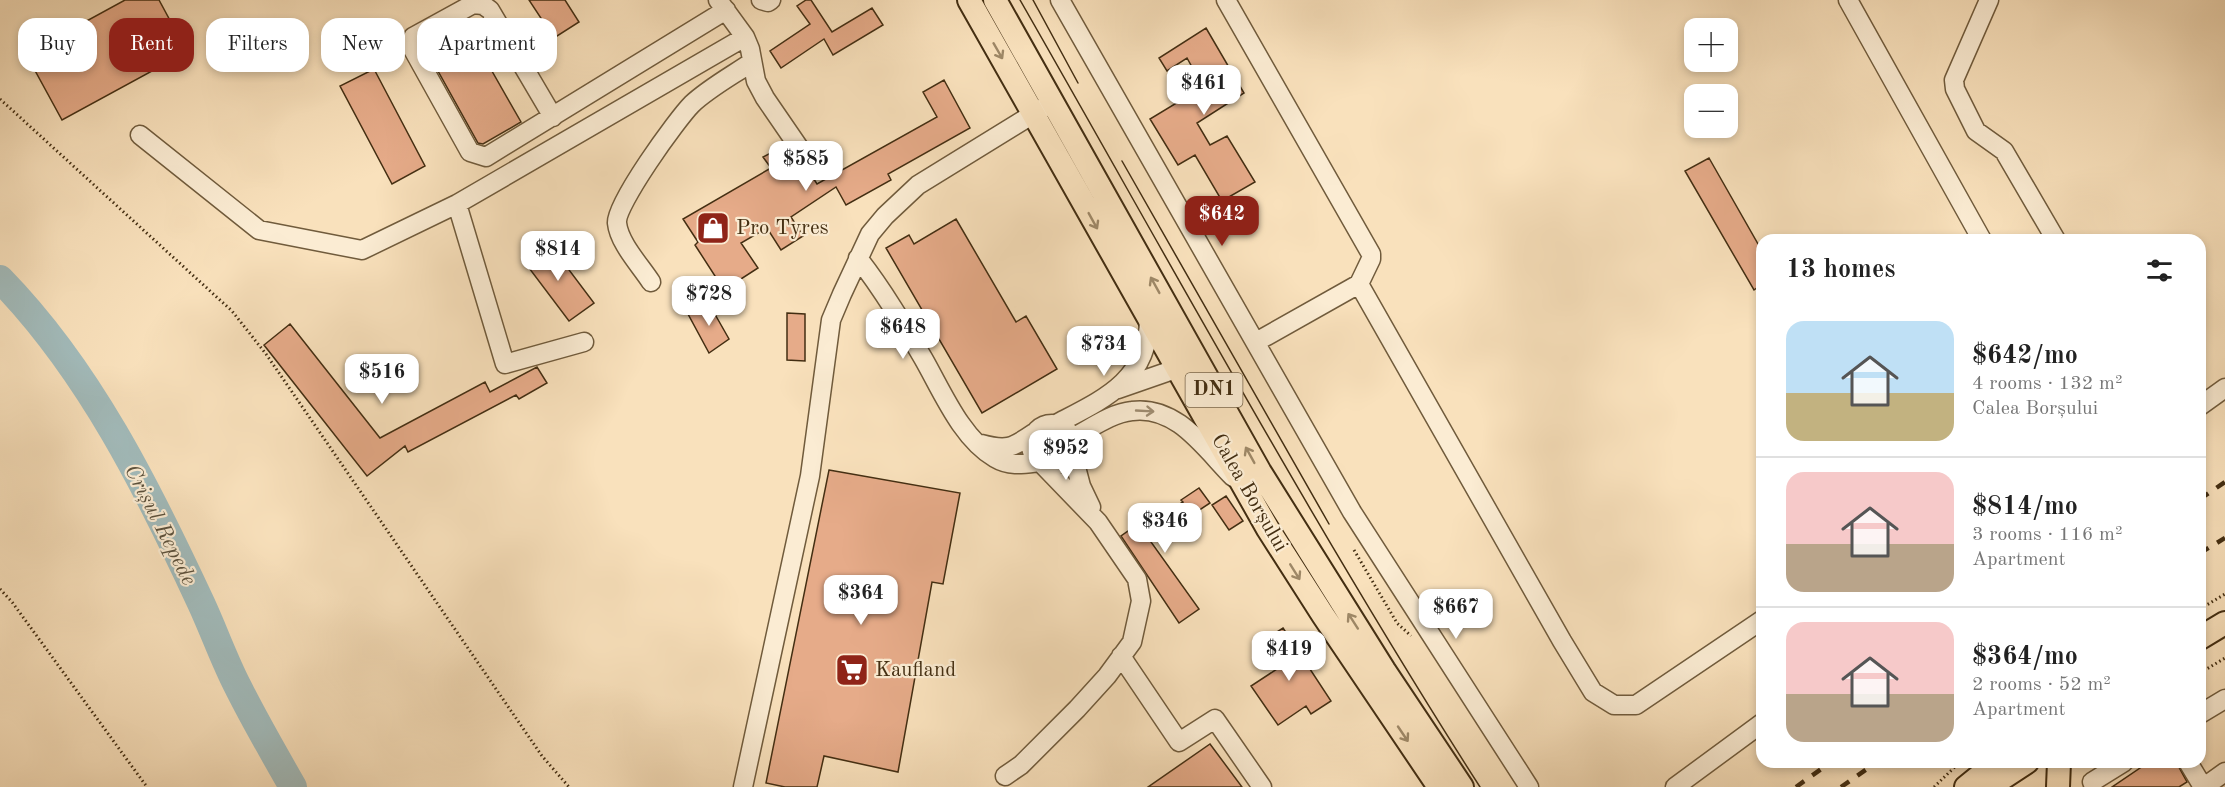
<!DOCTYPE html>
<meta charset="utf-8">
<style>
body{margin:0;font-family:"Old Standard TT",serif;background:#f6f6f6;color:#222;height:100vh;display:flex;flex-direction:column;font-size:22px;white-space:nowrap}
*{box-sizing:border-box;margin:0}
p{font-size:20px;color:#767676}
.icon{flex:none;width:33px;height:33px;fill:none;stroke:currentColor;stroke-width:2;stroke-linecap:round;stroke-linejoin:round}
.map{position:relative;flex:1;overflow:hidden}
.details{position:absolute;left:1756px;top:234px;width:450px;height:534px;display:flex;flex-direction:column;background:#fff;border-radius:18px;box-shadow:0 3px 9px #0003}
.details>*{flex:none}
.banner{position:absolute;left:18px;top:18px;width:570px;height:54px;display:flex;gap:12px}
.buttons{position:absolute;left:1684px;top:18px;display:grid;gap:12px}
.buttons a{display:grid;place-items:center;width:54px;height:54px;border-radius:12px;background:#fff;box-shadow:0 3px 9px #0003;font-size:30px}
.price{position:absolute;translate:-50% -51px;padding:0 14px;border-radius:12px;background:#fff;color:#222;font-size:20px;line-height:39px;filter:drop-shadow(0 2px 3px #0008)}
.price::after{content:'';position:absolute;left:50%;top:36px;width:18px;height:14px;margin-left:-9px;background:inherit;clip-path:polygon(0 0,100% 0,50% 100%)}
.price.active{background:#8f2418;color:#fff}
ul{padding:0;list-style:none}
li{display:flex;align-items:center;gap:18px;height:150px;padding:0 30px}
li+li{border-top:2px solid #e0e0e0}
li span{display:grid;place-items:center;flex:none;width:168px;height:120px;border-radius:18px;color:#555}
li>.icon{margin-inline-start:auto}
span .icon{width:72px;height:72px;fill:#fffc;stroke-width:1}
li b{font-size:26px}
h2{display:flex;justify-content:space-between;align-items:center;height:72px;padding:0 30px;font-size:26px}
.chip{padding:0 21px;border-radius:18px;background:#fff;box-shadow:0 3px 9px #0003;font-size:21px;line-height:54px}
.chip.active{background:#8f2418;color:#fff}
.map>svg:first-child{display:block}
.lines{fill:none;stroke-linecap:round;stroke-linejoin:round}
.river{stroke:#a2bbbb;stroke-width:28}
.building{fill:#e6ab89;stroke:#432e12;stroke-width:1.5}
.minor-casing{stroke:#705b3c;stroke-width:21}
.major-casing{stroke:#432e12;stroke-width:26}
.path{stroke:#432e12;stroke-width:3;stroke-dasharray:1.5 3;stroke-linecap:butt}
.minor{stroke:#fbecd3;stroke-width:18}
.major{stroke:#f9e1bc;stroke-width:22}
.tram{stroke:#432e12;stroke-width:1.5}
.rail{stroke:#432e12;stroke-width:4.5;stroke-dasharray:10 10;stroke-linecap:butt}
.oneway{stroke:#9e8867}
.oneway2{stroke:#9f8d72}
.labels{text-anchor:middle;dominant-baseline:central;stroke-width:4.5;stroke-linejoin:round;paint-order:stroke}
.shield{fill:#fbecd3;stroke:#7a674c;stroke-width:1.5}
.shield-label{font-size:20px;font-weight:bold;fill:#432e12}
.poi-label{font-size:21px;fill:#432e12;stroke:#fbecd3;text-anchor:start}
.street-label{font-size:21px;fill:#432e12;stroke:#fbecd3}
.water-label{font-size:22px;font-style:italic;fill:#5b513c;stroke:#fbecd3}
</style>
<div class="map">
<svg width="2225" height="787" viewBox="0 0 2225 787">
<rect width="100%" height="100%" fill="#f9e1bc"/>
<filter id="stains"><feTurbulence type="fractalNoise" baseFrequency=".00333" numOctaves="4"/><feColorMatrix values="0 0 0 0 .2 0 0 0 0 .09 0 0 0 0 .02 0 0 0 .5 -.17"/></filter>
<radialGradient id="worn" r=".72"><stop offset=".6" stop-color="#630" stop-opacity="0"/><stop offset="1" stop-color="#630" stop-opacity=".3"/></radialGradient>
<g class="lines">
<!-- river -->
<path class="river" d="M 0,279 C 89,370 148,489 201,603 C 214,631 224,660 238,687 C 255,721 274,754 293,787"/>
</g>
<!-- building -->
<path class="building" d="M 125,0 L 159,0 L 187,52 L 62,120 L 26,54 Z
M 529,0 L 565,0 L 579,22 L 554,38 Z
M 806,0 L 811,0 L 832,32 L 872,8 L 883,25 L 833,55 L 824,39 L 781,68 L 770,51 L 810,24 L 797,6 Z
M 464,22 L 521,122 L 483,144 L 478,143 L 423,44 Z
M 1206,28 L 1244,93 L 1197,123 L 1210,145 L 1227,136 L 1255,182 L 1222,201 L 1195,155 L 1178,165 L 1150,119 L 1203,87 L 1187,58 L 1167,71 L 1159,58 Z
M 374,69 L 425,166 L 392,184 L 340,86 Z
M 944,80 L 970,128 L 888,174 L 891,180 L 846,205 L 836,187 L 791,217 L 803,236 L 781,250 L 767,228 L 741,243 L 758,268 L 724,290 L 695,245 L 698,242 L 683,219 L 771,168 L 763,157 L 784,146 L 802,171 L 812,176 L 817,184 L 937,117 L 923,92 Z
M 1709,158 L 1762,251 L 1762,284 L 1754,290 L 1685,171 Z
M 956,219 L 1016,322 L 1026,316 L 1057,369 L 982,413 L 886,248 L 909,235 L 914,244 Z
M 548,242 L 594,303 L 569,321 L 523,260 Z
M 708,302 L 729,339 L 709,353 L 688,314 Z
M 787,313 L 805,314 L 805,361 L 787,360 Z
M 290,324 L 380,438 L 485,382 L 490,392 L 537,367 L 547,383 L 519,399 L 516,395 L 408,452 L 405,446 L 367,476 L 264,345 Z
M 829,470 L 960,493 L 943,584 L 932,582 L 898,772 L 824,756 L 817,787 L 785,787 L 766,783 Z
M 1199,488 L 1210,503 L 1151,542 L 1199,609 L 1179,623 L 1121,536 L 1138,524 L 1141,528 L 1183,502 L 1181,500 Z
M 1226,496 L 1243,521 L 1229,530 L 1212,505 Z
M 1283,628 L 1331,701 L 1311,714 L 1306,706 L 1278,725 L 1251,686 L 1280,667 L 1263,641 Z
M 1210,744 L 1242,787 L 1148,787 Z
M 2149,762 L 2176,762 L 2187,782 L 2179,787 L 2112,787 Z"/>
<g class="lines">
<defs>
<path id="minor" d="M 718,0 L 745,37 L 750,49 L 756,81 L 765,98 L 811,165
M 761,0 L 768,2 L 771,0
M 1060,0 L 1352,512 L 1529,787
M 1226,0 L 1371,254 L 1371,259 L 1359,284
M 1848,0 L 1982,240
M 1989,0 L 1954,80 L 1955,89 L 1976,131 L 2004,151 L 2056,240
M 553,117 L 490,10 L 483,5 L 473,4 L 413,37 L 411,46 L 470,152 L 486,157 L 726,10
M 140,135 L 259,230 L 362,250 L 457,204 L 745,37
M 457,204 L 505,364 L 584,342
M 858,258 C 883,290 903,324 923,358 C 942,391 961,438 995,458 C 1010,467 1024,464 1040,462
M 651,282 C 640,265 619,243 617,223 C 615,205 677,119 692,104 C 709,88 733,75 752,62
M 1256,342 L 1359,284 L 1562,641 L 1593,692 L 1614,705 L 1636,705 L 1762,620
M 1118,389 L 1190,364
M 2200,406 L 2225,388
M 1056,424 C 1102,400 1148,381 1149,320
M1031 445a21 21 0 1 1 42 0a21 21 0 1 1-42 0Z
M 1072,438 C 1090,429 1111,413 1132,411 C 1177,405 1205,449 1233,477
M 981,444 C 1007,451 1012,448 1034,433
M 1072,452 L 1081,486 L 1091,507
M 1121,656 L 1179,742 L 1215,719 L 1262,787
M 2200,714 L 2225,699
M 2188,762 L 2203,787
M 1005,776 L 1021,765 L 1077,709 L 1107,676 L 1132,642 L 1141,601 L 1137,579 L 1098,522 L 1042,464
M 2092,782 L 2124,762
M 743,787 L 810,476 L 831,320 L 842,294 L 870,234 L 885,216 L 918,185 L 1043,108
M 1675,787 L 1762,723
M 2204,787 L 2225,772"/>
<path id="major" d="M 969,0 L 1268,529 L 1323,615 L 1439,787
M 995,0 L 1260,472 L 1384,670 L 1462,787
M 2200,638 L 2225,623
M 1966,787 L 1997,762
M 1989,787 L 2027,762
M 2058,787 L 2059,762"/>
</defs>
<!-- minor casing -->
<use href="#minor" class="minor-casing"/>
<!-- major casing -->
<use href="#major" class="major-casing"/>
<!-- path -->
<path class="path" d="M 0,99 L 232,311 L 266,354 L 542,756 L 569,787
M 1354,550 L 1397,623 L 1411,636
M 0,589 L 12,602 L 147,787
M 2200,609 L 2225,594
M 2200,673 L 2225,658
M 1934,787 L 1960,762"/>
<!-- minor -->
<use href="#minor" class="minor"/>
<!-- major -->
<use href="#major" class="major"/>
<!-- tram -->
<path class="tram" d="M 1020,0 C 1171,264 1316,531 1480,787
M 1033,0 L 1078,83
M 1122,161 L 1329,524"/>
<!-- rail -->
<path class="rail" d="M 2200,499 L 2225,482
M 2200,553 L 2225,538
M 1796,787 L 1831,762
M 1841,787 L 1877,762"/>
</g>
<!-- one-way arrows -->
<defs><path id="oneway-shaft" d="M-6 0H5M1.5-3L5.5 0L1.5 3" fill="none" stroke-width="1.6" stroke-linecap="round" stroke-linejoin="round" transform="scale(1.5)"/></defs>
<g class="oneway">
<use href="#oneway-shaft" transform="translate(998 51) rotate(60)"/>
<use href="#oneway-shaft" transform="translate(1093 221) rotate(61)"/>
<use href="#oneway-shaft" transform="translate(1155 285) rotate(-119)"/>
<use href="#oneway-shaft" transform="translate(1250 455) rotate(-119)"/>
<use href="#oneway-shaft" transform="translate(1295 572) rotate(58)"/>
<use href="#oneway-shaft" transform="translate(1353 621) rotate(-123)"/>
<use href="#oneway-shaft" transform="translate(1403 734) rotate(56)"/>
</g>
<use class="oneway2" href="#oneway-shaft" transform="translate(1145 411) rotate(3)"/>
<!-- icons -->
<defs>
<symbol id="shop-square" viewBox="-11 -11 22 22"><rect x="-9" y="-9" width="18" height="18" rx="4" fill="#8f2418" stroke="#fbecd3"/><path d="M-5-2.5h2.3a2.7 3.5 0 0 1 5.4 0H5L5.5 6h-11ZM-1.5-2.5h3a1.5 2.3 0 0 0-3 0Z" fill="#fff"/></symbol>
<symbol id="supermarket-square" viewBox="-11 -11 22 22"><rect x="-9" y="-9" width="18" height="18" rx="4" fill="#8f2418" stroke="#fbecd3"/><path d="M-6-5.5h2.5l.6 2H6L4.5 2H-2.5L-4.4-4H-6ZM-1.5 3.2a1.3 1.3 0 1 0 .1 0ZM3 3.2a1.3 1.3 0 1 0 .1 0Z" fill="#fff"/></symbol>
</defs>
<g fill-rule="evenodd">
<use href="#shop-square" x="694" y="209" width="38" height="38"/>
<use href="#supermarket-square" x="833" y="651" width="38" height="38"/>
</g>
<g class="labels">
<!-- shield labels -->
<rect class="shield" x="1185.5" y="373" width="57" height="34" rx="4.5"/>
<g class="shield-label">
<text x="1214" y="390">DN1</text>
</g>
<!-- poi labels -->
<g class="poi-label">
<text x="736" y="228">Pro Tyres</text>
<text x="875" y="670">Kaufland</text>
</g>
<!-- street labels -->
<g class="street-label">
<text transform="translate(1249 493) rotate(60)">Calea Borșului</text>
</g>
<!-- water labels -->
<g class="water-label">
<text transform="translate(160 525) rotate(63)">Crișul Repede</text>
</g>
</g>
<rect width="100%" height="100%" filter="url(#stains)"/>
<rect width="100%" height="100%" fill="url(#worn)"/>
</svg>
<div class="buttons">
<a>+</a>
<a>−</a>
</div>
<b class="price" style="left:1204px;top:116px">$461</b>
<b class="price" style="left:806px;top:192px">$585</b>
<b class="price active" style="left:1222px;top:247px">$642</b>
<b class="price" style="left:558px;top:282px">$814</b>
<b class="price" style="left:709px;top:327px">$728</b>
<b class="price" style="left:903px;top:360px">$648</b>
<b class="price" style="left:1104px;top:377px">$734</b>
<b class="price" style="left:382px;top:405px">$516</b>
<b class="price" style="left:1066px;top:481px">$952</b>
<b class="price" style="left:1165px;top:554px">$346</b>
<b class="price" style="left:861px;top:626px">$364</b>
<b class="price" style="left:1456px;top:640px">$667</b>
<b class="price" style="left:1289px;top:682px">$419</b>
<div class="banner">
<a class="chip">Buy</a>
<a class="chip active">Rent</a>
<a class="chip">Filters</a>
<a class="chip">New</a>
<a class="chip">Apartment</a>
</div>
<section class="details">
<h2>13 homes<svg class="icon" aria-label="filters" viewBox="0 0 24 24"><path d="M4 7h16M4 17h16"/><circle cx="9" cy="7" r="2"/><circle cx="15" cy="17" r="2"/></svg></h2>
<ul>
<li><span style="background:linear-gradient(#bfe0f5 60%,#c2b280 0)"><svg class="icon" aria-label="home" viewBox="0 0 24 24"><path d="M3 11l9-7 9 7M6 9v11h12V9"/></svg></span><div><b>$642/mo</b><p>4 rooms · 132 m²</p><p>Calea Borșului</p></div></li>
<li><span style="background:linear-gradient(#f6c9c9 60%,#b9a48a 0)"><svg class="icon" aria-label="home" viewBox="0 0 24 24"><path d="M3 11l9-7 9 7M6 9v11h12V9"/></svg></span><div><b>$814/mo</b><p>3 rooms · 116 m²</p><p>Apartment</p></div></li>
<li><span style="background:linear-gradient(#f6c9c9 60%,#b9a48a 0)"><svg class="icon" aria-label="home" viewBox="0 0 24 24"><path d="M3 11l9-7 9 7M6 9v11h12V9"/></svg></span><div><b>$364/mo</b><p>2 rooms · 52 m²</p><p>Apartment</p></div></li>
</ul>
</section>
</div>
